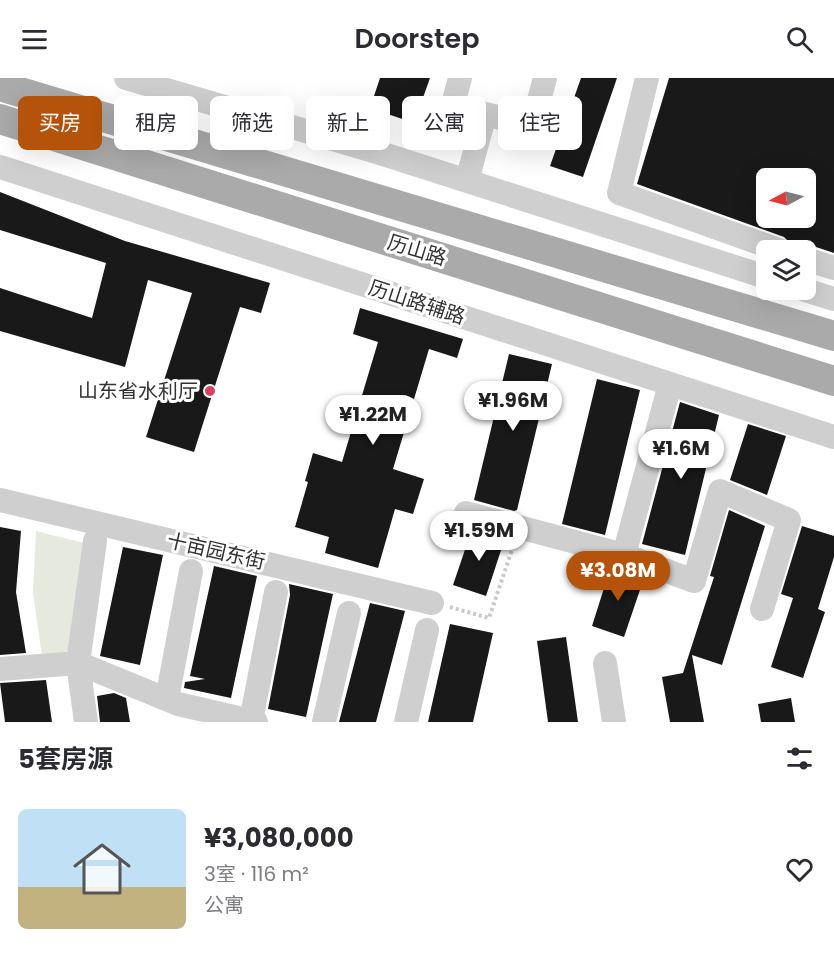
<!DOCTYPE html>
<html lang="zh">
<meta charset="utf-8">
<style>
body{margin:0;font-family:Poppins,"Noto Sans SC",sans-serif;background:#f2f2f3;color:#2b2b33;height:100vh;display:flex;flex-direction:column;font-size:22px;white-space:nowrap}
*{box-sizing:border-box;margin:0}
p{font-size:20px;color:#7c7c81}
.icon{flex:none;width:33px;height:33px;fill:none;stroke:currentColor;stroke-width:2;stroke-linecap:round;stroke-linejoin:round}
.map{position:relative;height:644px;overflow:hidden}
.panel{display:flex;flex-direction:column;background:#fff;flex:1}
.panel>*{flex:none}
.top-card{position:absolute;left:18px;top:18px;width:798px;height:54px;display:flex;gap:12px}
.needle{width:39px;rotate:263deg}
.controls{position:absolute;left:756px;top:90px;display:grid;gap:12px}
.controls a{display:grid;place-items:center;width:60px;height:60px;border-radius:9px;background:#fff;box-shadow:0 6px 24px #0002;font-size:30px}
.price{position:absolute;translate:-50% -51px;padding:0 14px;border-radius:21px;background:#fff;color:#222;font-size:20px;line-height:39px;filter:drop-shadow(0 2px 3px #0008)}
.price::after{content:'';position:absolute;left:50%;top:36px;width:18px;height:14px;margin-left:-9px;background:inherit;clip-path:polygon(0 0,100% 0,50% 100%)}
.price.current{background:#b45309;color:#fff}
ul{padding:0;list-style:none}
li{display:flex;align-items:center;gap:18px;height:150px;padding:0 18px}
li+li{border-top:2px solid #e1e1e2}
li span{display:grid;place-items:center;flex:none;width:168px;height:120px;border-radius:9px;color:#555}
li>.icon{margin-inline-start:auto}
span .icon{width:72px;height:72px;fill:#fffc;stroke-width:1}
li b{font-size:26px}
h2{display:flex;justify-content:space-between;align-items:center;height:72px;padding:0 18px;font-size:26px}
.pill{padding:0 21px;border-radius:9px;background:#fff;box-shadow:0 6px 24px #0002;font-size:21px;line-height:54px}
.pill.current{background:#b45309;color:#fff}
header{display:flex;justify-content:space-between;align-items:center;height:78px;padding:0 18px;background:#fff;font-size:27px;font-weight:600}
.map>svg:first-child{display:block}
.green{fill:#e6eade}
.building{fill:#191919;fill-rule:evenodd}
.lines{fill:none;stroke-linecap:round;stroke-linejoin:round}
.path{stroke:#c9c9c9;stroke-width:4;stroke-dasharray:3 3;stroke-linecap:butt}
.minor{stroke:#cfcfcf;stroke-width:24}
.major{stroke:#aaa;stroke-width:30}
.poi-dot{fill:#dc4061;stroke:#fff;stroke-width:2}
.labels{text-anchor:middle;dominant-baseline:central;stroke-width:6;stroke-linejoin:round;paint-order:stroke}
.street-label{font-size:20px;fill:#323232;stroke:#fff}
.poi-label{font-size:20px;fill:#323232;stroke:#fff;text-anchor:end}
</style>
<header><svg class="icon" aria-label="menu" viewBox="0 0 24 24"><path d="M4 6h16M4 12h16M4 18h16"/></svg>Doorstep<svg class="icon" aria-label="search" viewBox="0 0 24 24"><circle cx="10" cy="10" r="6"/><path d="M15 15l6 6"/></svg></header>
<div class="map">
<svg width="834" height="644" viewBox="0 0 834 644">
<rect width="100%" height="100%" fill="#fff"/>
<!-- green -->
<path class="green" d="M 36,453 L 88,466 L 72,574 L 42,578 L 33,515 Z"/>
<!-- building -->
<path class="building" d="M 380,0 L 430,0 L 414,45 L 370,30 Z
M 581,0 L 617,0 L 583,99 L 550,88 Z
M 669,0 L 834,0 L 834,175 L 810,167 L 802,167 L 796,171 L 784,159 L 637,106 ZM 766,100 L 806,100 L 806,140 L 766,140 Z
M 0,114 L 125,163 L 270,205 L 261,235 L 240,229 L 194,374 L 146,359 L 192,215 L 148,202 L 125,289 L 0,253 L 0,210 L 92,240 L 106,185 L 0,152 Z
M 360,230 L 463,261 L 457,280 L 429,271 L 393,391 L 424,401 L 413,436 L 395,431 L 378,490 L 325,475 L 329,459 L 295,449 L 308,404 L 305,403 L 313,375 L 342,384 L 378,264 L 353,256 Z
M 509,276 L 552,286 L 517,432 L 514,433 L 474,422 Z
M 597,301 L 640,312 L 605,457 L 562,446 Z
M 680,324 L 719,337 L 685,477 L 642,466 Z
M 748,346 L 786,358 L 767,417 L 730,402 Z
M 729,432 L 765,448 L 722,587 L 692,577 L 704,644 L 670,644 L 662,599 L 683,595 L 714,499 L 710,498 Z
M 802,448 L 834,458 L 834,479 L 818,531 L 825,534 L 803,600 L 771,589 L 793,520 L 781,516 Z
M 0,449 L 21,453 L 16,514 L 26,575 L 0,577 Z
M 472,451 L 505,460 L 486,518 L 453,507 Z
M 123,469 L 163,477 L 140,587 L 100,578 Z
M 214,488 L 257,498 L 231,620 L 184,610 L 185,604 L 205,601 L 190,598 Z
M 611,488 L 644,500 L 624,559 L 592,548 Z
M 289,506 L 333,516 L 306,639 L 268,631 L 290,517 Z
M 370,525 L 405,533 L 376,644 L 339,644 Z
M 450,546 L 493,555 L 473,644 L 428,644 Z
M 566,559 L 578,644 L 548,644 L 537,563 Z
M 46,602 L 52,644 L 5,644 L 0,605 Z
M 114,615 L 126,620 L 130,644 L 100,644 L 97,618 Z
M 791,620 L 795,644 L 761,644 L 758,626 Z"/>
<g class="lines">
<!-- path -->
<path class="path" d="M 450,529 L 489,540 L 513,469"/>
<!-- minor -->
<path class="minor" d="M 126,0 L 380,75 L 766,199
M 460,0 L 453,26 L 485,36 L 467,103
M 647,0 L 619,115 L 779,172
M 485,36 L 532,48 L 545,0
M 0,89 L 834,359
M 806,181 L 834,190
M 805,212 L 834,221
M 0,422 L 432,525
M 466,435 L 624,477 L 670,306
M 624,477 L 694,503 L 720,413 L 789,442 L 762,531
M 605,585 L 614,644
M 0,591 L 78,585 L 178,626 L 256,644
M 167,621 L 191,493
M 251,643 L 276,514
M 86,644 L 78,585 L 95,463
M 324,644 L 349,535
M 406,644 L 427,552"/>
<!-- major -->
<path class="major" d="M 0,8 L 834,258
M 0,41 L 834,303"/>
</g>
<!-- markers -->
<circle class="poi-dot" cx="210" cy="313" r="6"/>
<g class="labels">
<!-- street labels -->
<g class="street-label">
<text transform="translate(417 172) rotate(17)">历山路</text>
<text transform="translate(417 224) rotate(18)">历山路辅路</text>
<text transform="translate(216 473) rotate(13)">十亩园东街</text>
</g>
<!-- poi labels -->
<g class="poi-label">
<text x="198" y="313">山东省水利厅</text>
</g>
</g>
</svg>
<div class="controls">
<a><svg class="needle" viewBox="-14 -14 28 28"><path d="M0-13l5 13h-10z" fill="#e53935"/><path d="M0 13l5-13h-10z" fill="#7c7c81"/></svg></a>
<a><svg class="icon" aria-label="layers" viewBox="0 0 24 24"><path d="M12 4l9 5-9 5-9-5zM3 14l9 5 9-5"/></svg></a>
</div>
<b class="price" style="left:513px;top:354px">¥1.96M</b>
<b class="price" style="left:373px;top:368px">¥1.22M</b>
<b class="price" style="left:681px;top:402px">¥1.6M</b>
<b class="price" style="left:479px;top:484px">¥1.59M</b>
<b class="price current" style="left:618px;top:524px">¥3.08M</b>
<div class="top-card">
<a class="pill current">买房</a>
<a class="pill">租房</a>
<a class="pill">筛选</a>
<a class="pill">新上</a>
<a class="pill">公寓</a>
<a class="pill">住宅</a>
</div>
</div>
<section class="panel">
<h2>5套房源<svg class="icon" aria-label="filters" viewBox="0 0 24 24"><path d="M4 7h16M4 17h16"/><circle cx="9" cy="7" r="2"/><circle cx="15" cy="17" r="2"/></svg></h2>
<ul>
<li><span style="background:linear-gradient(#bfe0f5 65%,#c2b280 0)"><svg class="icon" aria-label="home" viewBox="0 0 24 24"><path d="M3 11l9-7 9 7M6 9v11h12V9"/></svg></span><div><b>¥3,080,000</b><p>3室 · 116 m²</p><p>公寓</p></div><svg class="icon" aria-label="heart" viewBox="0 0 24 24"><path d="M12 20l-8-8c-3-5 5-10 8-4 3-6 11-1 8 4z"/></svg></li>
</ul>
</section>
